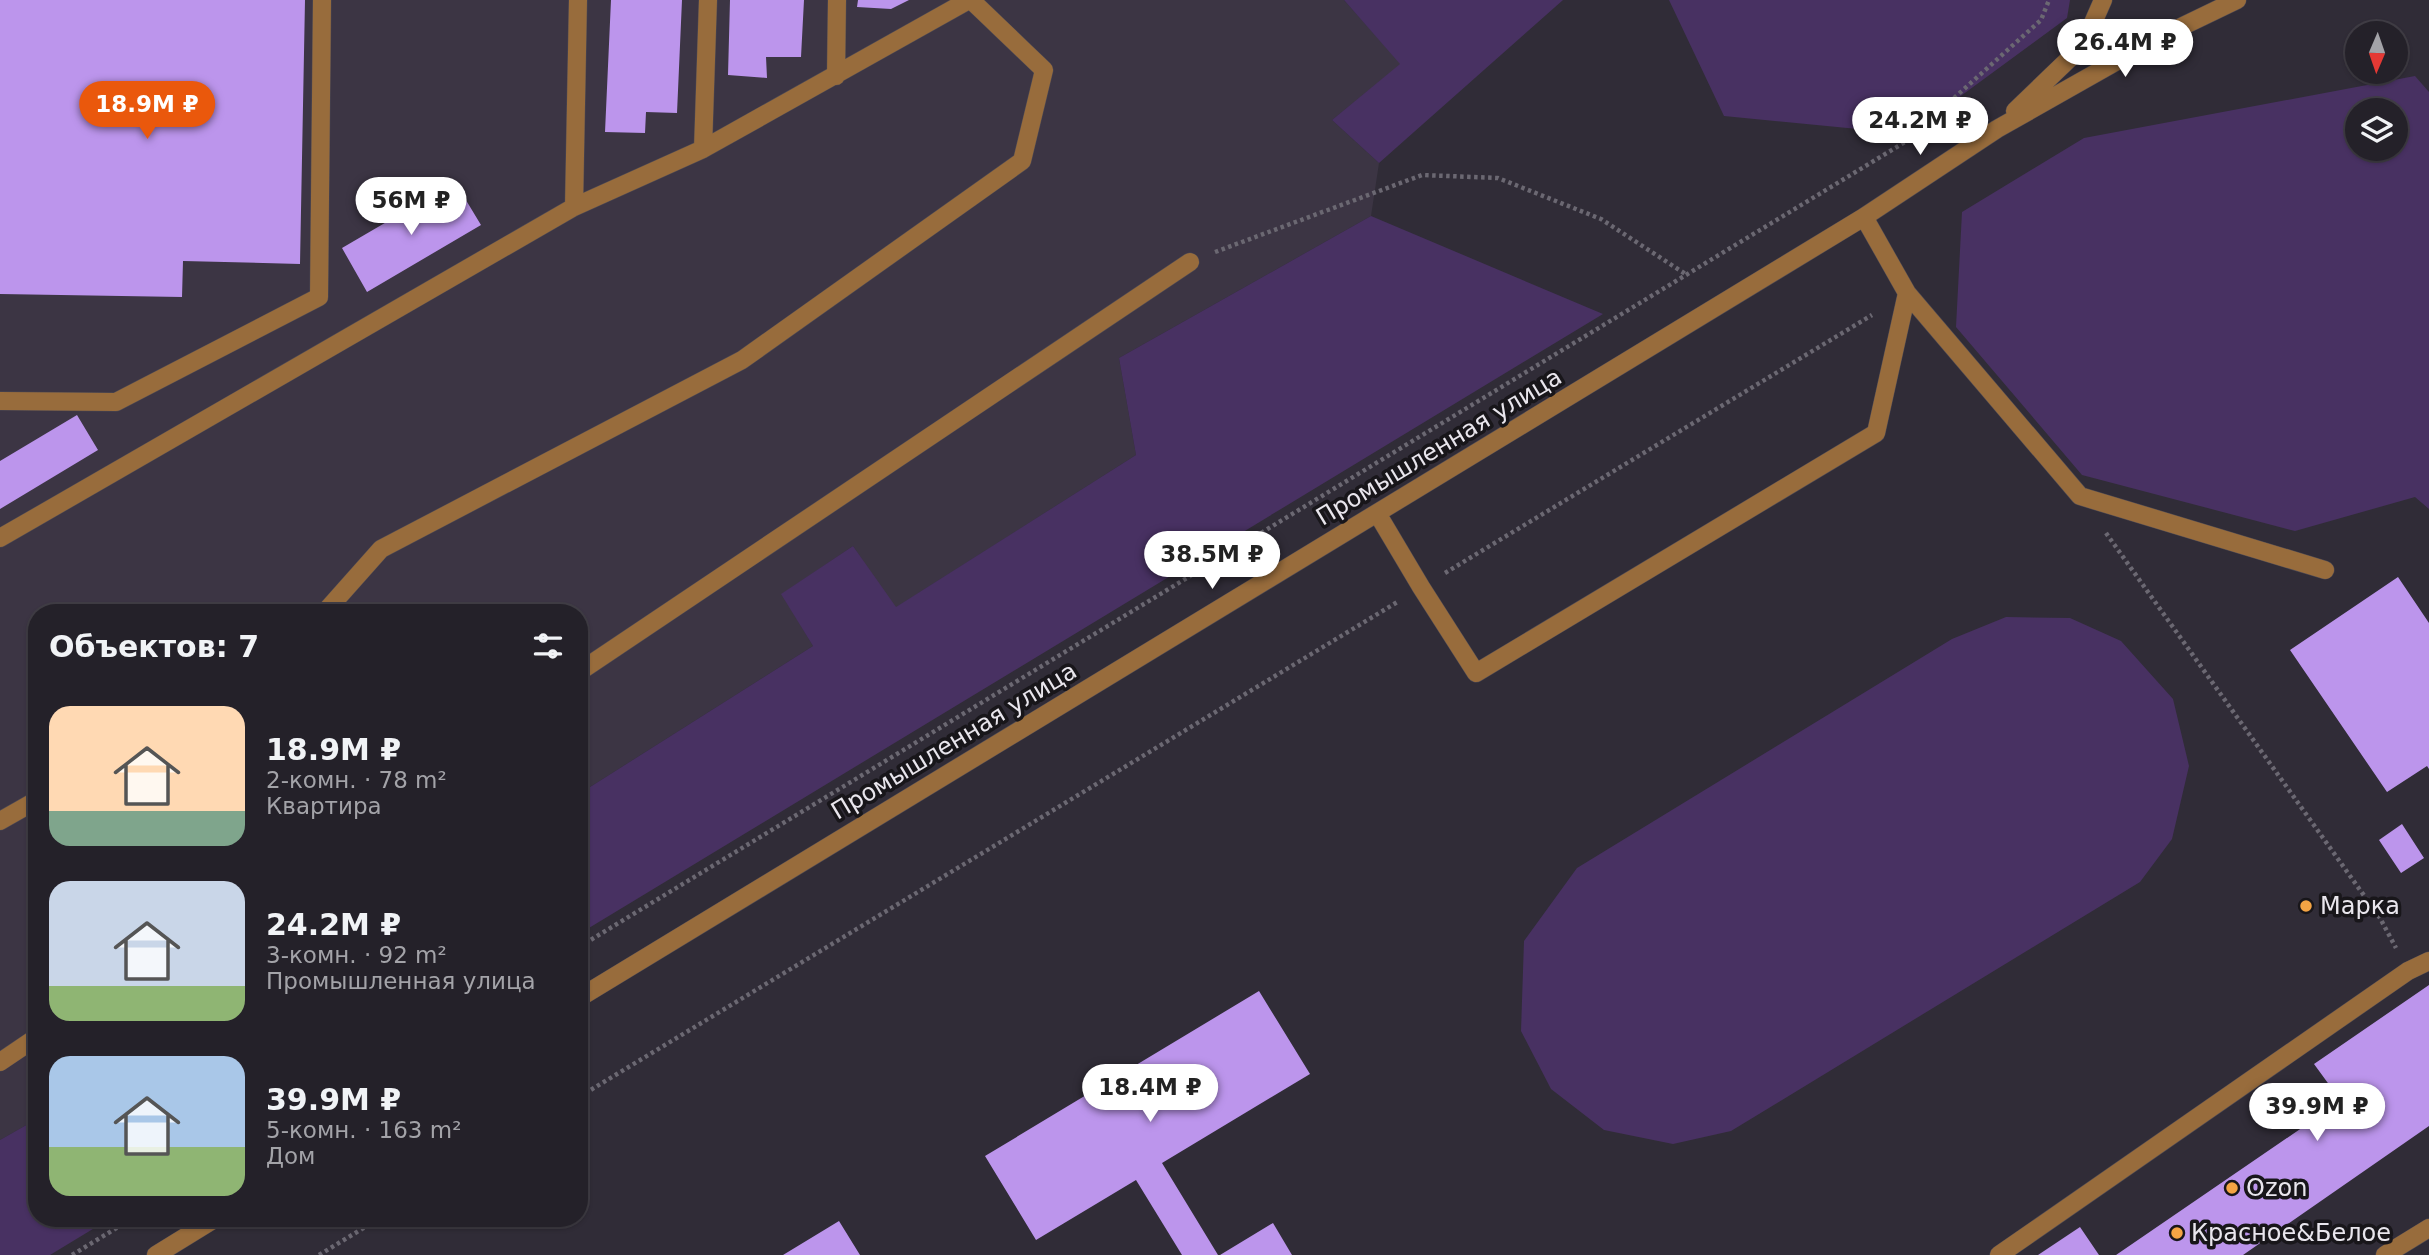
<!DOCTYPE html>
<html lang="ru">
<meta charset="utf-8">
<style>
body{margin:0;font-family:"DejaVu Sans",sans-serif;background:#2c2931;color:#f1f3f6;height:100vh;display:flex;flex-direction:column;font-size:26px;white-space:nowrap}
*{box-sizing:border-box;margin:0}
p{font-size:23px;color:#a3a3a8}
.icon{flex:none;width:38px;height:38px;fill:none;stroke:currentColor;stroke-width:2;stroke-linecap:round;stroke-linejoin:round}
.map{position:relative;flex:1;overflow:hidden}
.details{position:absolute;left:28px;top:604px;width:560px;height:623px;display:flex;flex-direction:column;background:#242129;border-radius:28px;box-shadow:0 2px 5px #0004,0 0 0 2px #413e46}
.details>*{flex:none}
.needle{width:46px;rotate:182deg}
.tools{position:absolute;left:2345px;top:21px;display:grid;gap:14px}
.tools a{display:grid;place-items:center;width:63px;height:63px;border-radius:50%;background:#242129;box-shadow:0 2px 5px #0004,0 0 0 2px #413e46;font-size:35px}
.price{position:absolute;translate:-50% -60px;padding:0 16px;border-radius:24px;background:#fff;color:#222;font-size:23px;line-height:46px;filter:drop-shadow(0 2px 4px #0008)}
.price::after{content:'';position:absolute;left:50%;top:42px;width:21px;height:16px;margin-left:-10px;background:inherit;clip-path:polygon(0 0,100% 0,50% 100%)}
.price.current{background:#ea580c;color:#fff}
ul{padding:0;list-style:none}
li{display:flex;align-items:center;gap:21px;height:175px;padding:0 21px}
li span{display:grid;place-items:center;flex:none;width:196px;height:140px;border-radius:21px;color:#555}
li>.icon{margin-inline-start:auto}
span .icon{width:84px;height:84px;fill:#fffc;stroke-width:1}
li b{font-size:30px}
h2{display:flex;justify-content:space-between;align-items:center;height:84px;padding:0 21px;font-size:30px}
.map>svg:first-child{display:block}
.built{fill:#3c3544}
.green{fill:#483162;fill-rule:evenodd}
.building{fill:#bc95ec}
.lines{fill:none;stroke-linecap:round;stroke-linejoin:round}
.minor-casing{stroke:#4e4a54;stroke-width:19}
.path{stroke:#6b6872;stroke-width:4.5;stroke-dasharray:3.5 3.5;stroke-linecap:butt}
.minor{stroke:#986c3c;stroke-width:18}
.poi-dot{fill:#f4a444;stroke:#18161a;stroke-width:2.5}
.labels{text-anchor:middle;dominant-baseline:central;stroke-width:7;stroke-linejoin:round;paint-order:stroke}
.street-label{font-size:24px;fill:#e9e6ed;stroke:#18161a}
.poi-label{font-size:24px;fill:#e9e6ed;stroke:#18161a;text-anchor:start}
</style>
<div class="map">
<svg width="2429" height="1255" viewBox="0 0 2429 1255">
<rect width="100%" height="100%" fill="#302c37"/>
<!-- built -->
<path class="built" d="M 0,0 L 1344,0 L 1401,64 L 1332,120 L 1379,163 L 1371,216 L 1119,358 L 1136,455 L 895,608 L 853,546 L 782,594 L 813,646 L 579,794 L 579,612 L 37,612 L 37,1119 L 0,1140 Z"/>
<!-- green -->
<path class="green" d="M 1344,0 L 1563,0 L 1379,163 L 1332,120 L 1400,64 Z
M 1669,0 L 2070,0 L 2067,18 L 1909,134 L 1724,116 Z
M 2415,76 L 2429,92 L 2429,509 L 2415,497 L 2295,531 L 2082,475 L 1956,327 L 1962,212 L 2084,138 ZM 2357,110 L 2396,110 L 2396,149 L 2357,149 Z
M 1371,216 L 1603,314 L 579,934 L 579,794 L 813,646 L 781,594 L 853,546 L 896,607 L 1136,455 L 1119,358 Z
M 2006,617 L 2070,618 L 2121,641 L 2173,699 L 2189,766 L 2172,839 L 2140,882 L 1731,1131 L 1673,1144 L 1604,1130 L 1551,1089 L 1521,1031 L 1524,941 L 1577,868 L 1952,639 Z
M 37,1119 L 37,1218 L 111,1218 L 50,1255 L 0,1255 L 0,1140 Z"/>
<!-- building -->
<path class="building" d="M 0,0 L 305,0 L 300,264 L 183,261 L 182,297 L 0,294 Z
M 611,0 L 682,0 L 677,113 L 646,112 L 645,133 L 605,132 Z
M 730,0 L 804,0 L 801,57 L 766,57 L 767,78 L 728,75 Z
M 858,0 L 909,0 L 891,9 L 857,7 Z
M 455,182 L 481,225 L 367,292 L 342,248 Z
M 77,415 L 98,450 L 0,509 L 0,461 Z
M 2398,577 L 2429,623 L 2429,769 L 2427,766 L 2387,792 L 2290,650 Z
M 2402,824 L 2424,858 L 2401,873 L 2379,840 Z
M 2429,985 L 2429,1126 L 2243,1255 L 2116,1255 L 2341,1101 L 2314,1064 Z
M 1259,991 L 1310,1074 L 1162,1163 L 1218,1255 L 1182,1255 L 1136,1180 L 1036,1240 L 985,1156 Z
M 839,1221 L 860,1255 L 783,1255 Z
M 1273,1223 L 1292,1255 L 1220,1255 Z
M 2080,1227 L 2099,1255 L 2038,1255 Z"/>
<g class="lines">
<defs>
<path id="minor" d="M 836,76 L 837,0
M 2015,111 L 2070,58 L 2092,25 L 2103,0
M 703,149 L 708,0
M 574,207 L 578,0
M 1864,217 L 1907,293 L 2080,496 L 2325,570
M 0,401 L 116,402 L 319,297 L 322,0
M 1377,513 L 1421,587 L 1476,673 L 1876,433 L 1907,293
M 0,538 L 574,207 L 703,149 L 969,0
M 325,612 L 381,549 L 742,360 L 1022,161 L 1044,70 L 971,0
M 579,672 L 1190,262
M 0,821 L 37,800
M 579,998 L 1864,217 L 1997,129 L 2156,39 L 2237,0
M 0,1062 L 37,1037
M 156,1255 L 216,1218
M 1999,1255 L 2408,971 L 2429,961
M 2385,1255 L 2429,1228"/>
</defs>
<!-- minor casing -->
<use href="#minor" class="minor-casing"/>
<!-- path -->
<path class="path" d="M 1215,252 L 1422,175 L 1498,178 L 1601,219 L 1687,275
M 2106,533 L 2380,918 L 2396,948
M 1445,573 L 1872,315
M 579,947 L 1905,142 L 2041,20 L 2049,0
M 579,1097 L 1399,601
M 72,1255 L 133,1218
M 319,1255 L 380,1218"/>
<!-- minor -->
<use href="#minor" class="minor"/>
</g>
<!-- markers -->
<g class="poi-dot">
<circle cx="2306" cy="906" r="7"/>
<circle cx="2232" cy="1188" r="7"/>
<circle cx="2177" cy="1233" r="7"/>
</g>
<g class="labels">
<!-- street labels -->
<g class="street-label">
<text transform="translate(1439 447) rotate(-31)">Промышленная улица</text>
<text transform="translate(954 741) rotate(-31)">Промышленная улица</text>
</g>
<!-- poi labels -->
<g class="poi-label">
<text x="2320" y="906">Марка</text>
<text x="2246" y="1188">Ozon</text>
<text x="2191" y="1233">Красное&amp;Белое</text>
</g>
</g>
</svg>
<div class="tools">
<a><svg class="needle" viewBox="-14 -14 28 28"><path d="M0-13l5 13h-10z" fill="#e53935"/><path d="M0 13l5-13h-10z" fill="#a3a3a8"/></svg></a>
<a><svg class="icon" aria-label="layers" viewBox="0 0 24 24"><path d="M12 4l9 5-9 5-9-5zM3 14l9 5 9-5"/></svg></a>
</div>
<b class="price" style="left:2125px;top:79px">26.4M ₽</b>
<b class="price current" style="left:147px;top:141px">18.9M ₽</b>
<b class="price" style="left:1920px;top:157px">24.2M ₽</b>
<b class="price" style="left:411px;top:237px">56M ₽</b>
<b class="price" style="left:1212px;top:591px">38.5M ₽</b>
<b class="price" style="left:1150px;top:1124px">18.4M ₽</b>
<b class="price" style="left:2317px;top:1143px">39.9M ₽</b>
<section class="details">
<h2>Объектов: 7<svg class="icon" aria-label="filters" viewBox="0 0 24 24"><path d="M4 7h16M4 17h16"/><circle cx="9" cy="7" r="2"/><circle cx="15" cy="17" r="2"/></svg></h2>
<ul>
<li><span style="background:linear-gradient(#ffd9b3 75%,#7fa58c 0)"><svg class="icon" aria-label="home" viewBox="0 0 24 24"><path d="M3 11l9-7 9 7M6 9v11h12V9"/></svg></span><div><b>18.9M ₽</b><p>2-комн. · 78 m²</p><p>Квартира</p></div></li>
<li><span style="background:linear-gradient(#c9d6e8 75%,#8fb573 0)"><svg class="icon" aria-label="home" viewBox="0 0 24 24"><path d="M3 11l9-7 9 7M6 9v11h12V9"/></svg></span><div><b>24.2M ₽</b><p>3-комн. · 92 m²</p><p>Промышленная улица</p></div></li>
<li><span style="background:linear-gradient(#a9c7e8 65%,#8fb573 0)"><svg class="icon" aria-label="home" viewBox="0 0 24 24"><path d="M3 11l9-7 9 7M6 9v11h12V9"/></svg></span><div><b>39.9M ₽</b><p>5-комн. · 163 m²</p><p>Дом</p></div></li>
</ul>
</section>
</div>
